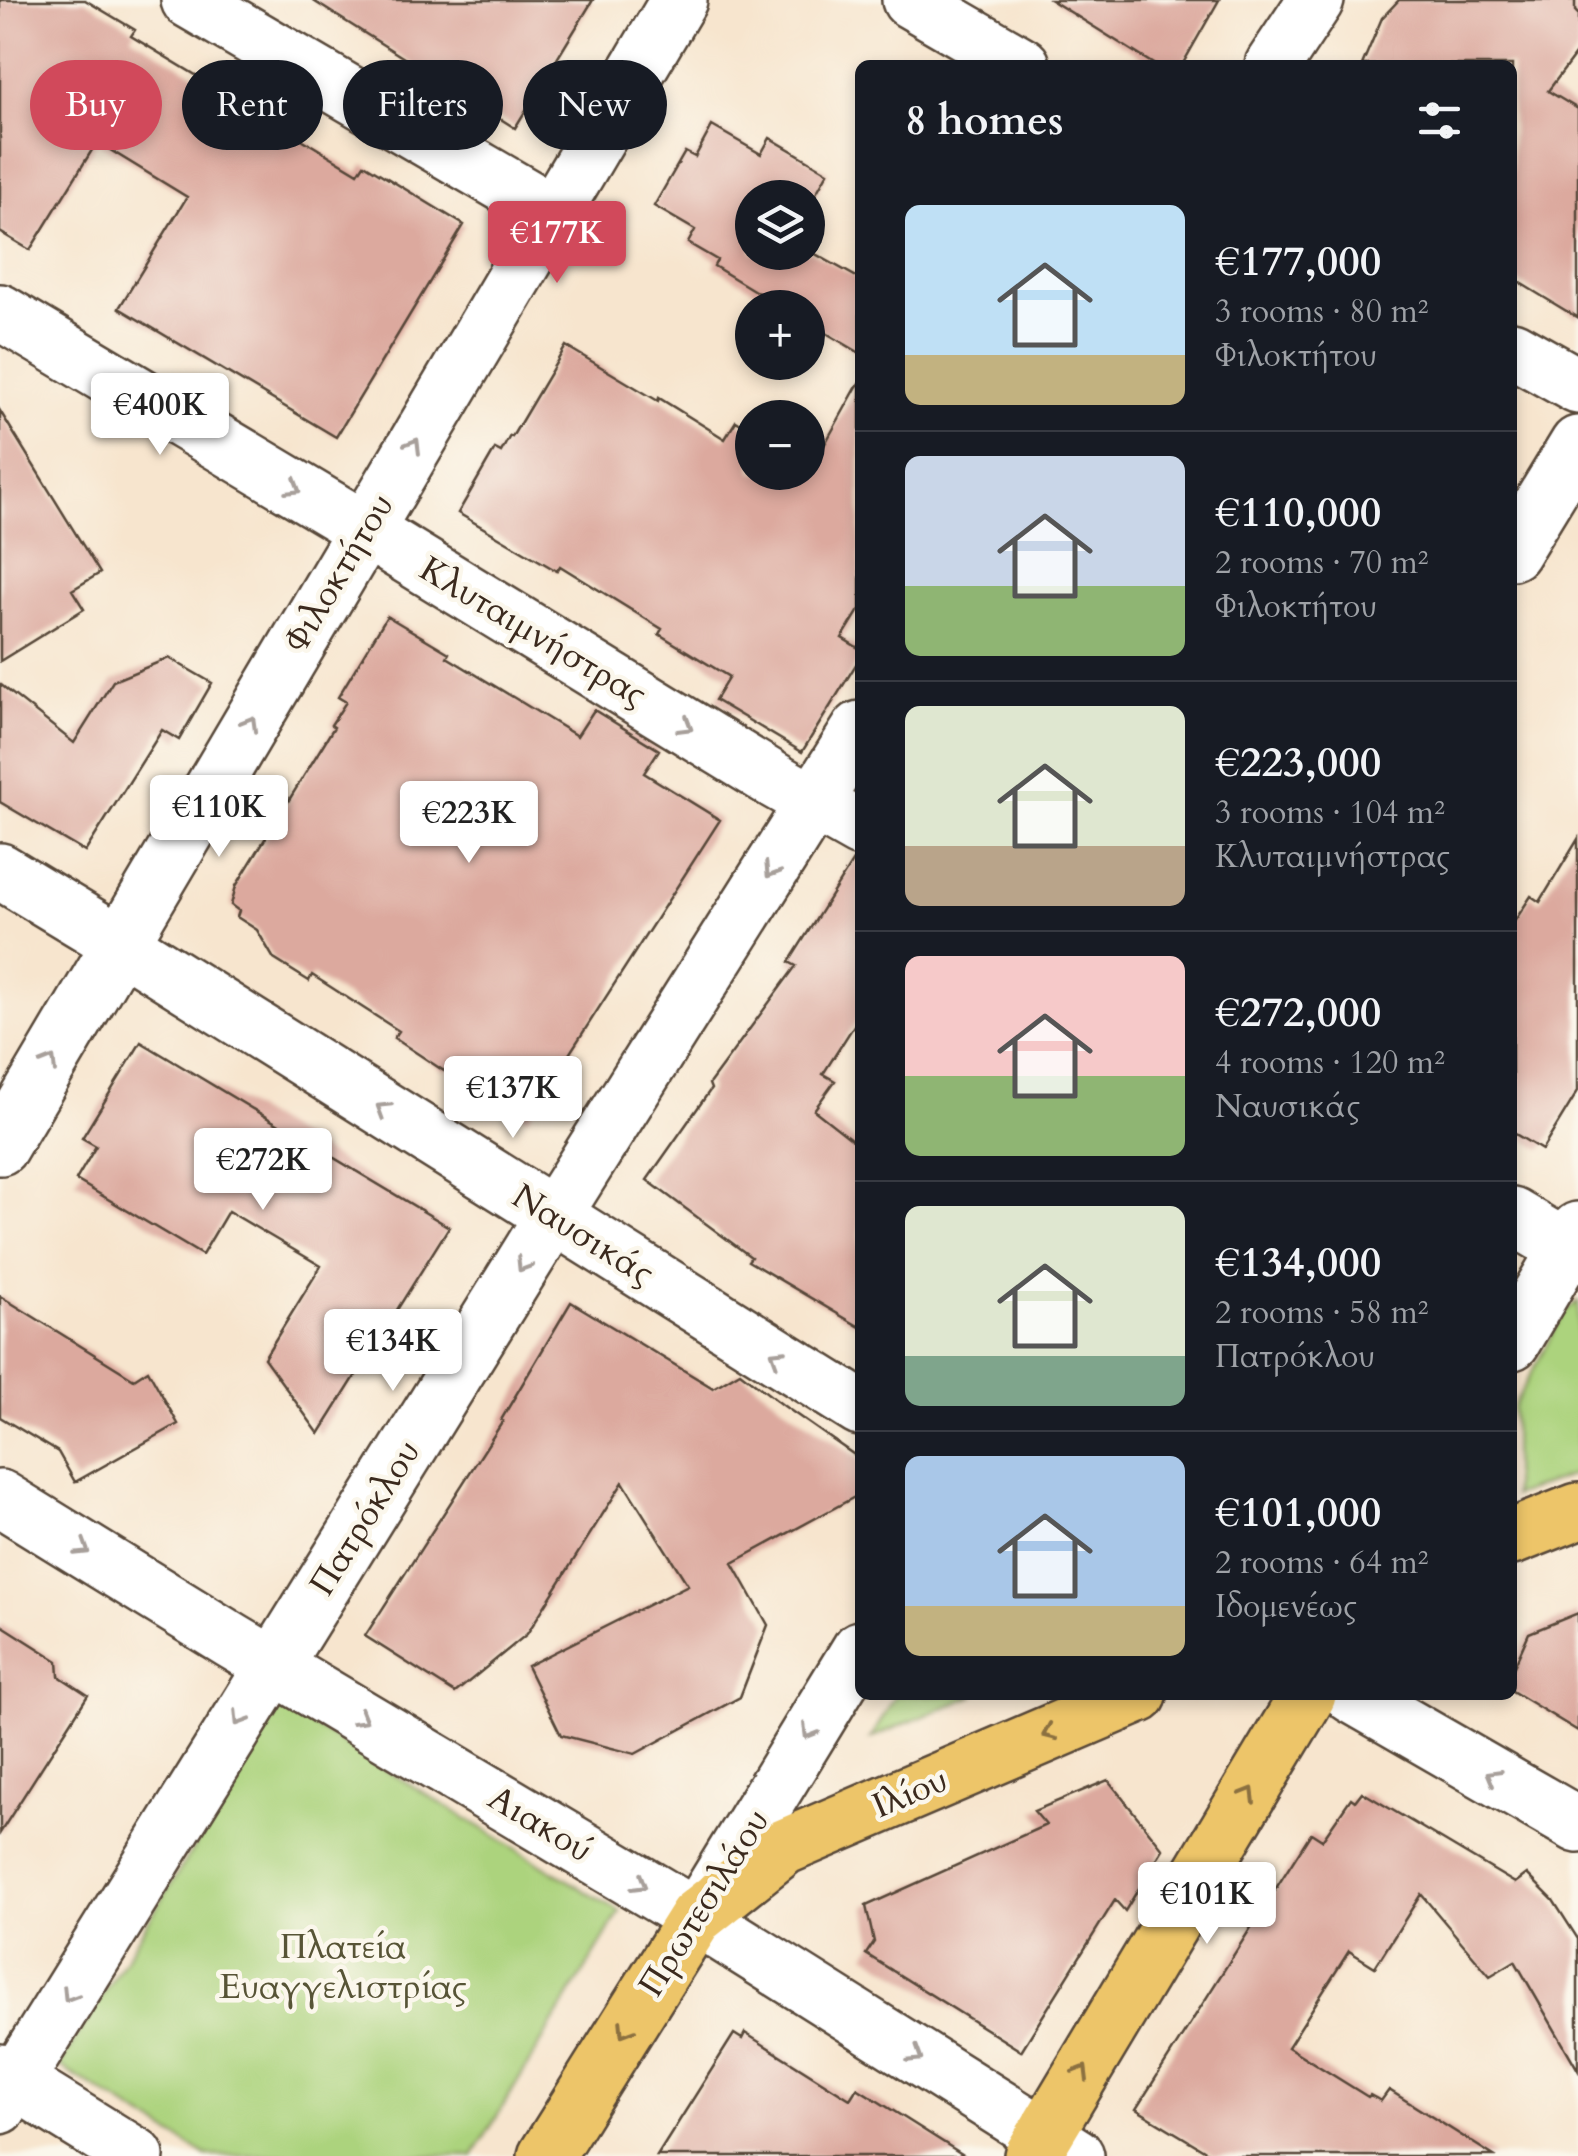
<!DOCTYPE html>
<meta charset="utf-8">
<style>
body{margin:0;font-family:Cardo,serif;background:#242831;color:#f1f3f6;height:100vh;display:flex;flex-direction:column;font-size:38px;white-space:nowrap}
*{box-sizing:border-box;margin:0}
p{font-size:32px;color:#9ea1a6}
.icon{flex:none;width:55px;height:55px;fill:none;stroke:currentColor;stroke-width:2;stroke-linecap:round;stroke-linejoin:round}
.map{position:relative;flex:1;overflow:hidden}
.details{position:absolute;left:855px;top:60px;width:662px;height:1640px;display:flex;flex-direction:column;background:#171b24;border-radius:15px;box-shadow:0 5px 15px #0003}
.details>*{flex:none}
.banner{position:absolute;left:30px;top:60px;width:675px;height:90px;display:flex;gap:20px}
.controls{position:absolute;left:735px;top:180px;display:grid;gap:20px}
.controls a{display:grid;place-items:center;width:90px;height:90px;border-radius:50%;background:#171b24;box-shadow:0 5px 15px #0003;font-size:50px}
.price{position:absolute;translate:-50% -85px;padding:0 22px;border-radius:10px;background:#fff;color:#222;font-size:32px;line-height:65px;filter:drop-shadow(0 2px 5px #0008)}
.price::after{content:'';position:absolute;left:50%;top:60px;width:30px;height:22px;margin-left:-15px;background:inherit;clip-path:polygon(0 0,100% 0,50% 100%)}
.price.on{background:#d1495b;color:#fff}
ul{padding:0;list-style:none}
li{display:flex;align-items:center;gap:30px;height:250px;padding:0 50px}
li+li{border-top:2px solid #363941}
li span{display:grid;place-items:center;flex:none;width:280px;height:200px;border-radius:15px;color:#555}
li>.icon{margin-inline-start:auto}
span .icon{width:120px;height:120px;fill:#fffc;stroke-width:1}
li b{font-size:42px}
h2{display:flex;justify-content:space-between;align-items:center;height:120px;padding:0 50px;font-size:42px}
.chip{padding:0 35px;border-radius:45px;background:#171b24;box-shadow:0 5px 15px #0003;font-size:35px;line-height:90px}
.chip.on{background:#d1495b;color:#fff}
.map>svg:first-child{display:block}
.green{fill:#acd37d;stroke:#747e4e;stroke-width:2.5}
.building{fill:#dca99e}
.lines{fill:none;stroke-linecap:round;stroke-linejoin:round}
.minor-casing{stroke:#574638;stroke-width:60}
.major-casing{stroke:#574638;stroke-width:60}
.minor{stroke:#fff;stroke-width:55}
.major{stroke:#edc569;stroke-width:55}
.oneway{stroke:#a79f9a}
.oneway2{stroke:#8b7040}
.labels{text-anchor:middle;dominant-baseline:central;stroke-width:9;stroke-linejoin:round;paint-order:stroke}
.street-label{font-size:35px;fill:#3b2a1e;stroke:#fbf7ec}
.park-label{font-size:35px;fill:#575436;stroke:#fbf7ec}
</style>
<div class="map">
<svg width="1578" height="2156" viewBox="0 0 1578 2156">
<rect width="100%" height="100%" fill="#fbf7ec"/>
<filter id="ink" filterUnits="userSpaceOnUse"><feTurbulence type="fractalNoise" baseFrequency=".01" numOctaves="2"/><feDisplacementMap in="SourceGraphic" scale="20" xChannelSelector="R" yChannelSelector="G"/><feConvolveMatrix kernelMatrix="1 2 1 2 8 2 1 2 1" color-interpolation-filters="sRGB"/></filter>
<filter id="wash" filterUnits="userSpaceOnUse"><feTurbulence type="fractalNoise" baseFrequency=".0048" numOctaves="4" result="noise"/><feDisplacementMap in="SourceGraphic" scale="40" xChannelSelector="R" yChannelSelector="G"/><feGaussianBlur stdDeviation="2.25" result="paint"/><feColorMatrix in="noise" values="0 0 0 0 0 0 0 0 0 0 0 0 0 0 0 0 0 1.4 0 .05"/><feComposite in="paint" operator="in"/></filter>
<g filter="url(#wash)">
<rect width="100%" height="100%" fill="#f7e5ce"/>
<!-- green -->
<path class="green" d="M 1578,1301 L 1578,1473 L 1513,1496 L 1513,1407 L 1564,1312 Z
M 896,1695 L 975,1695 L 871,1738 Z
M 281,1706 L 620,1912 L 473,2156 L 207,2156 L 59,2066 Z"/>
<g id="blocks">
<!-- building -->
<path class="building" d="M 0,0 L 85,0 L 135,30 L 131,36 L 358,173 L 364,164 L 464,225 L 336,437 L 119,308 L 187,197 L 97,142 L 30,250 L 0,232 Z
M 312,0 L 593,0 L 515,128 Z
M 1051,0 L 1219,0 L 1182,65 L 1155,65 Z
M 1399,0 L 1575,0 L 1575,11 L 1578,14 L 1578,51 L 1548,91 L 1578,109 L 1578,318 L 1512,278 L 1512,65 L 1362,65 L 1382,18 Z
M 712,126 L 761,154 L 770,138 L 828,172 L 808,208 L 808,198 L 752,198 L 752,252 L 808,252 L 808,250 L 860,279 L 860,353 L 808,322 L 808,308 L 783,308 L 714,266 L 717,260 L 688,243 L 695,230 L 654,206 L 685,152 L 695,157 Z
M 566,346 L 658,401 L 659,398 L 725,439 L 736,421 L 752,431 L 752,472 L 808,472 L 808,456 L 814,446 L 821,451 L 860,381 L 860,609 L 842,638 L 860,649 L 860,658 L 802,752 L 715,700 L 729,677 L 659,634 L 662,629 L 560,566 L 557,571 L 458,513 L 495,449 L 501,452 L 510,436 L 512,437 Z
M 0,411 L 100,573 L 72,590 L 84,609 L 0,661 Z
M 387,616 L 449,653 L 447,657 L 577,736 L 594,710 L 659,750 L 644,773 L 720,820 L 528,1118 L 447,1067 L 444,1071 L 394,1038 L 399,1031 L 312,975 L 309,981 L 274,959 L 257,930 L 237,917 L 239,911 L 231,905 L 236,886 L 334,727 L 331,725 L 346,702 L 338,697 Z
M 169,658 L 212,683 L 179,740 L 162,730 L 85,852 L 0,802 L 0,684 L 74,743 L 113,681 Z
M 1578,839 L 1578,1091 L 1542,1150 L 1512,1132 L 1512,925 L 1531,896 L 1540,902 Z
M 854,859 L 860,860 L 860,1016 L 823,1074 L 835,1081 L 814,1110 L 860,1146 L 860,1327 L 748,1261 L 751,1257 L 647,1180 L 711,1089 L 709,1084 L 796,966 L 789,962 Z
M 141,1042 L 449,1227 L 319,1434 L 264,1358 L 321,1266 L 228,1211 L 202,1255 L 76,1180 L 96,1146 L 82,1138 Z
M 0,1296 L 134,1379 L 148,1370 L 178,1424 L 75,1482 L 58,1452 L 0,1417 Z
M 571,1302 L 713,1388 L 740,1372 L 784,1406 L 860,1459 L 860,1494 L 733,1563 L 768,1625 L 740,1697 L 635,1754 L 561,1735 L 527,1666 L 688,1585 L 623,1482 L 527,1634 L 455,1693 L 365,1636 L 503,1421 L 501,1420 Z
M 1578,1613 L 1578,1731 L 1512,1691 L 1512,1671 L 1529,1633 Z
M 0,1624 L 58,1661 L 59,1676 L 88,1695 L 0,1833 Z
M 1108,1780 L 1163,1849 L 1125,1911 L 1115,1900 L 1021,2051 L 866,1954 L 874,1942 L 866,1906 L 1046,1825 L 1034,1811 Z
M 1362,1792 L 1515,1883 L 1527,1874 L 1553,1900 L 1578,1939 L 1578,2070 L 1515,1961 L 1490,1976 L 1421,1894 L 1375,1967 L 1349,1951 L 1288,2047 L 1368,2097 L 1370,2095 L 1381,2101 L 1389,2090 L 1494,2156 L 1214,2156 L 1136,2109 L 1311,1833 L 1322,1840 L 1351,1798 L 1355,1801 Z
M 745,2033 L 850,2099 L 857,2088 L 965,2156 L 657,2156 L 734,2034 L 742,2039 Z"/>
</g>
</g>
<g filter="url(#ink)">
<use href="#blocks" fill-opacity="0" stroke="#574638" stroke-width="2.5"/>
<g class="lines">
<defs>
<path id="minor" d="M 189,0 L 552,212
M 910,0 L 1022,65
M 1273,65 L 1316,0
M 0,312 L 364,529 L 777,782 L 860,829
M 1512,349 L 1578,386
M 1512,552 L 1578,444
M 0,871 L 121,944 L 860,1408
M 0,1147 L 679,0
M 1512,1216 L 1578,1255
M 1512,1342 L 1578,1230
M 0,1498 L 232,1641 L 696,1917 L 1076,2156
M 1352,1695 L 1578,1825
M 700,1911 L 860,1649
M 0,2072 L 136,2156
M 0,2106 L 553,1216 L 860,729"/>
<path id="major" d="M 1512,1537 L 1578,1511
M 546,2156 L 696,1917 L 784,1847 L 1139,1695
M 1032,2156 L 1308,1695"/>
</defs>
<!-- minor casing -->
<use href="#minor" class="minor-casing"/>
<!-- major casing -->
<use href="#major" class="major-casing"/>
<!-- minor -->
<use href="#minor" class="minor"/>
<!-- major -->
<use href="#major" class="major"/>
</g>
<!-- one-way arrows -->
<defs><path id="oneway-chevron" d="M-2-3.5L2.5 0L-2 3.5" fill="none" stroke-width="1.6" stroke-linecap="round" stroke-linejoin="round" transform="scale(2.5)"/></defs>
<g class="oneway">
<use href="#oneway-chevron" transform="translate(414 445) rotate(-59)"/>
<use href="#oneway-chevron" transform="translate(294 488) rotate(31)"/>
<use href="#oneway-chevron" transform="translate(250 723) rotate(-60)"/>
<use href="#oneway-chevron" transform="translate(686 726) rotate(31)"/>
<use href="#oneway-chevron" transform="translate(771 871) rotate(122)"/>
<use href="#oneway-chevron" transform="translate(50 1063) rotate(-59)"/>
<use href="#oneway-chevron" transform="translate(383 1109) rotate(-148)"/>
<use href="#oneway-chevron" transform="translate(523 1265) rotate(122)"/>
<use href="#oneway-chevron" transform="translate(777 1356) rotate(-148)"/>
<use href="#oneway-chevron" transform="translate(83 1549) rotate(32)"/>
<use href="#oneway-chevron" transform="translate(361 1718) rotate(31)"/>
<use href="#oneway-chevron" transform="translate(240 1719) rotate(122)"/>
<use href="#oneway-chevron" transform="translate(809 1732) rotate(121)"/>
<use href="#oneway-chevron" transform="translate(1493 1776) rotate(-150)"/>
<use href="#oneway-chevron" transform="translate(640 1884) rotate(31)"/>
<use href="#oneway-chevron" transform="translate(69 1995) rotate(122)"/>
<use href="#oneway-chevron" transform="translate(916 2056) rotate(32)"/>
</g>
<g class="oneway2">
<use href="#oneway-chevron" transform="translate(1049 1733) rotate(157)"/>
<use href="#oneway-chevron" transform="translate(1249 1794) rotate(-59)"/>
<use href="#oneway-chevron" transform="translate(625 2030) rotate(122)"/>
<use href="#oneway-chevron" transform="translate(1082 2072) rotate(-59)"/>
</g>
</g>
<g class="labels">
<!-- street labels -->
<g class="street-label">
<text transform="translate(339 573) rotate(-59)">Φιλοκτήτου</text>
<text transform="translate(533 632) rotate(31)">Κλυταιμνήστρας</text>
<text transform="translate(583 1235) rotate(32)">Ναυσικάς</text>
<text transform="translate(365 1518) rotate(-58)">Πατρόκλου</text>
<text transform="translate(910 1793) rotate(-23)">Ιλίου</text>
<text transform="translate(540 1824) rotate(31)">Αιακού</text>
<text transform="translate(704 1903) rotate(-58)">Πρωτεσιλάου</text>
</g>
<!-- park labels -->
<g class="park-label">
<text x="343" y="1947">Πλατεία<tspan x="343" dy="40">Ευαγγελιστρίας</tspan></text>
</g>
</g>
</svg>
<div class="controls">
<a><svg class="icon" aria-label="layers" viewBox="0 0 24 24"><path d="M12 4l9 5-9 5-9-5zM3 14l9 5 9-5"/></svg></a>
<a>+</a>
<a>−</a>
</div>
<b class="price on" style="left:557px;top:286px">€177K</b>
<b class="price" style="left:160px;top:458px">€400K</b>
<b class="price" style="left:219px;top:860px">€110K</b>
<b class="price" style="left:469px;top:866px">€223K</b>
<b class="price" style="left:513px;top:1141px">€137K</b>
<b class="price" style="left:263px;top:1213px">€272K</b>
<b class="price" style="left:393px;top:1394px">€134K</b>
<b class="price" style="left:1207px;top:1947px">€101K</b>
<div class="banner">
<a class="chip on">Buy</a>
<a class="chip">Rent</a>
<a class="chip">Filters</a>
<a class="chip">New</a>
</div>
<section class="details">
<h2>8 homes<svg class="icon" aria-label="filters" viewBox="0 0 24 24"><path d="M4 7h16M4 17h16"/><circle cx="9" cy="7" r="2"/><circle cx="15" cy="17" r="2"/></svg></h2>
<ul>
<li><span style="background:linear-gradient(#bfe0f5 75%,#c2b280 0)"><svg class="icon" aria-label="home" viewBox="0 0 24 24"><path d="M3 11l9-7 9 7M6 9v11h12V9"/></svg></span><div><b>€177,000</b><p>3 rooms · 80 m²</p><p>Φιλοκτήτου</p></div></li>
<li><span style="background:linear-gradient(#c9d6e8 65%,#8fb573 0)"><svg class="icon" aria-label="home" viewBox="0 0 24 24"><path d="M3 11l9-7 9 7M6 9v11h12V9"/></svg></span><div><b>€110,000</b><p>2 rooms · 70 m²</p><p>Φιλοκτήτου</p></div></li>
<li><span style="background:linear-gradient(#dfe7d0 70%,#b9a48a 0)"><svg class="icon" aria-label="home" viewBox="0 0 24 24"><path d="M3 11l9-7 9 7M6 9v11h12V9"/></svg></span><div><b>€223,000</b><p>3 rooms · 104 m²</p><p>Κλυταιμνήστρας</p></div></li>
<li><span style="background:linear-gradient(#f6c9c9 60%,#8fb573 0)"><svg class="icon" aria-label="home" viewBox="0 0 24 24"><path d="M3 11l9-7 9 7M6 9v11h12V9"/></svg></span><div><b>€272,000</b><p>4 rooms · 120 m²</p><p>Ναυσικάς</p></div></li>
<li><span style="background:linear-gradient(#dfe7d0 75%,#7fa58c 0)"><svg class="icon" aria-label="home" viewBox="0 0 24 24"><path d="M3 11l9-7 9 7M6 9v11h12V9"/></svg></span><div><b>€134,000</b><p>2 rooms · 58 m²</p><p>Πατρόκλου</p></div></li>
<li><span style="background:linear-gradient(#a9c7e8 75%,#c2b280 0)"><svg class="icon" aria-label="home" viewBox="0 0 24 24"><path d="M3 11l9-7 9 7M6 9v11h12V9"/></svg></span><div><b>€101,000</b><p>2 rooms · 64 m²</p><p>Ιδομενέως</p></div></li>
</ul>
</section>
</div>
